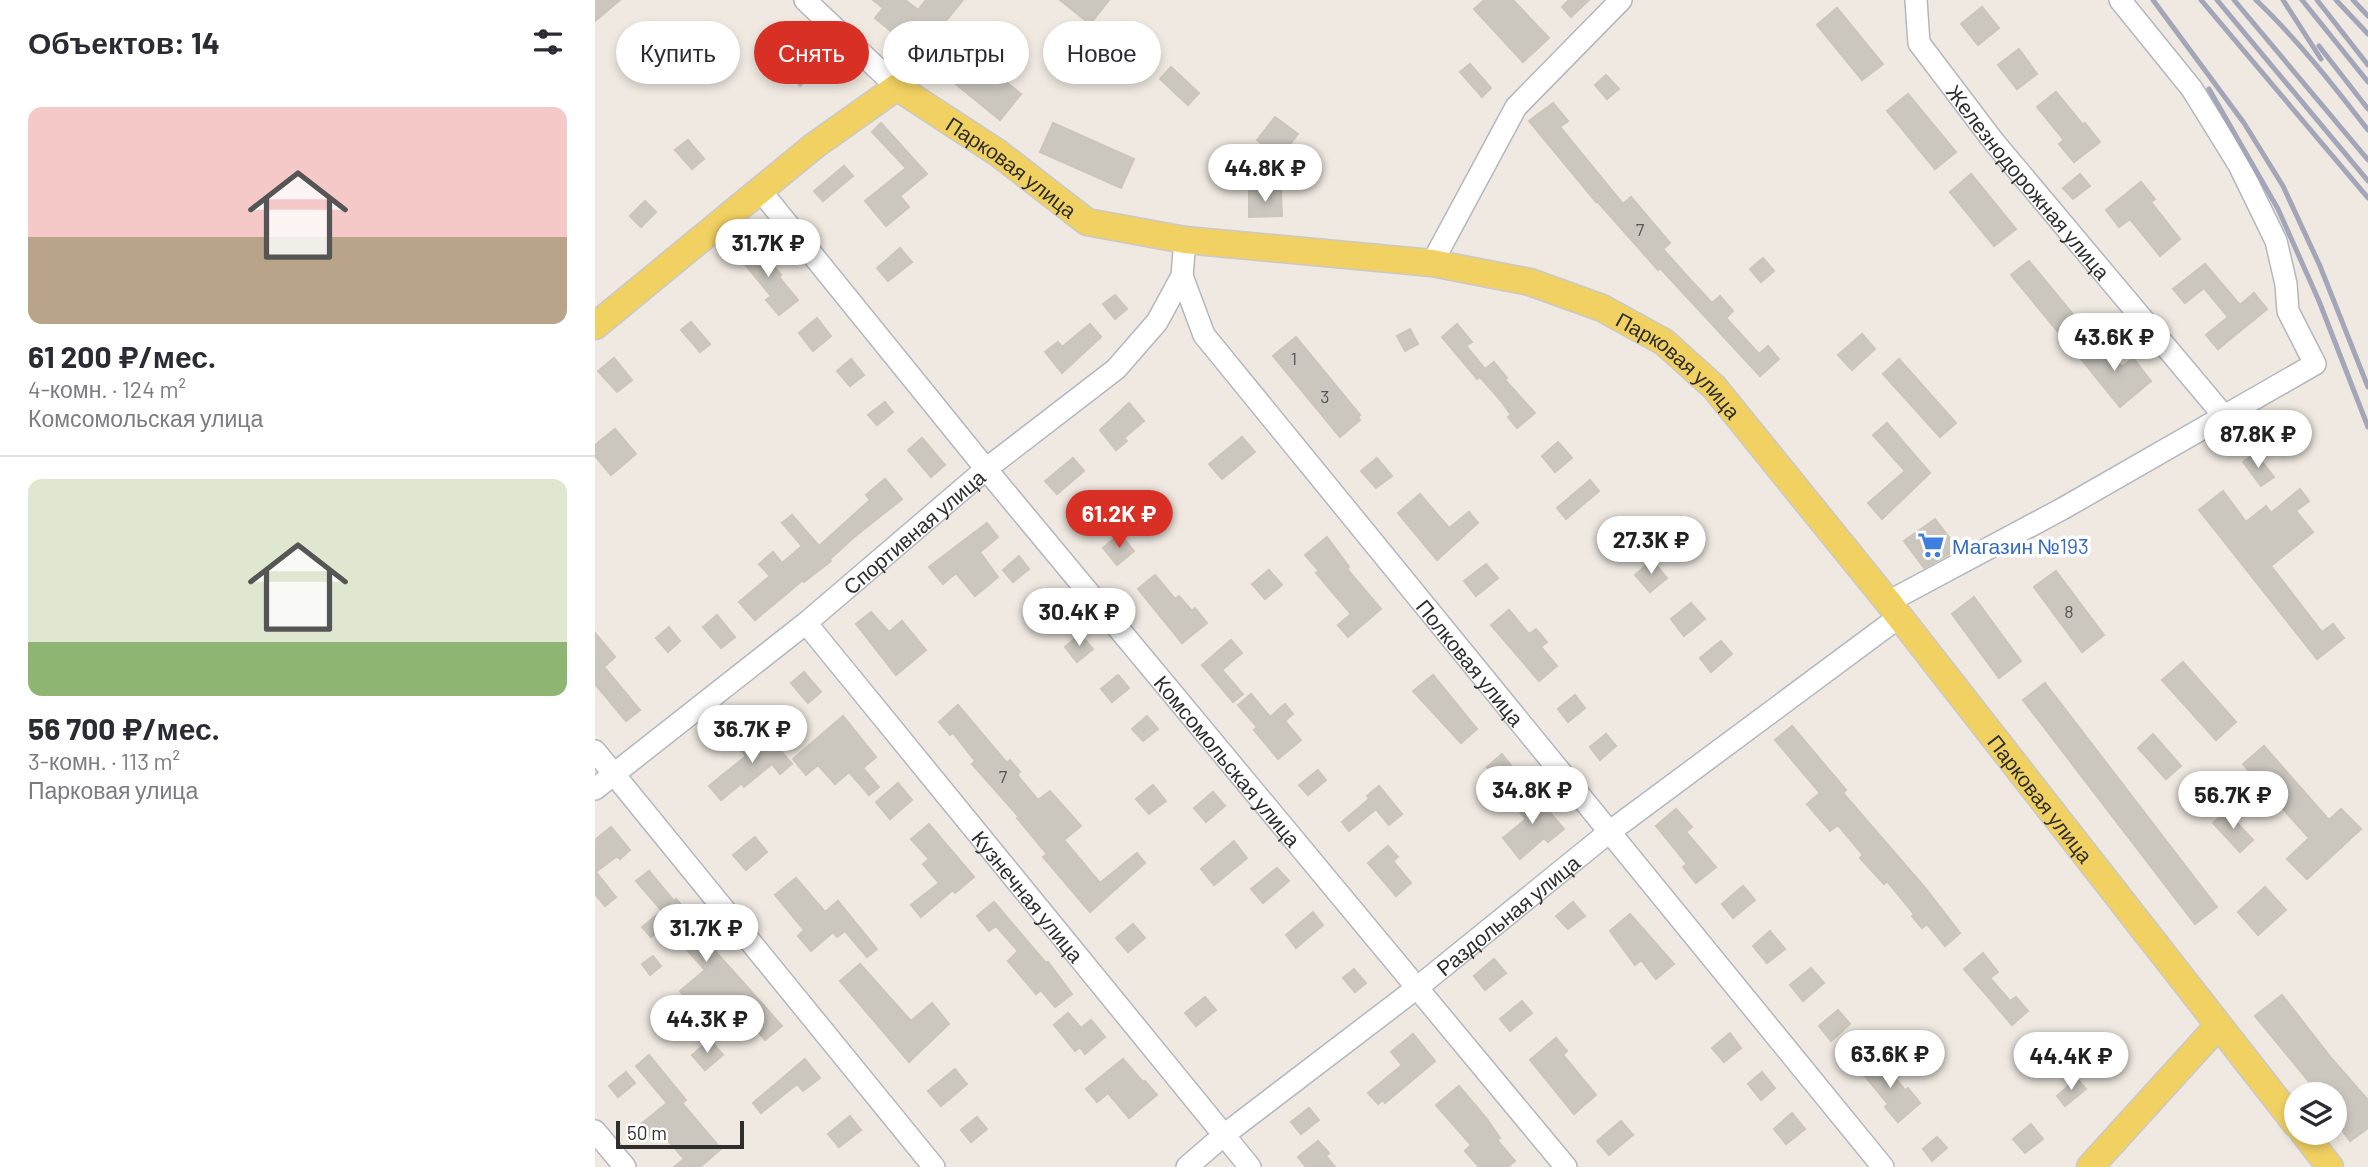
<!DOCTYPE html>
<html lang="ru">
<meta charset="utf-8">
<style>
body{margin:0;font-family:Barlow,sans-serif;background:#f2f2f3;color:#2b2b33;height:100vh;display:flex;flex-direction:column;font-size:26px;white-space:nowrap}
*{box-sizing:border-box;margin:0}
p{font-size:23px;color:#7c7c81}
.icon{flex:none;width:38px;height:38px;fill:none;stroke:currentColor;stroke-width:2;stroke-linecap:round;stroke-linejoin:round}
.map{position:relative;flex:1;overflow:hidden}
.side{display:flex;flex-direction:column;background:#fff;width:595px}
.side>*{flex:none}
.top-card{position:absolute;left:21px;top:21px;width:665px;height:63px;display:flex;gap:14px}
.tools{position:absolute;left:1689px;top:1082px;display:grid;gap:14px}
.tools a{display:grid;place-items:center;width:63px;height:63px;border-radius:50%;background:#fff;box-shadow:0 4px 10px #0003;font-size:35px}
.scale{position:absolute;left:21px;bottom:18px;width:128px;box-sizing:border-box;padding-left:7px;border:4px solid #2e2e2e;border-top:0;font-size:19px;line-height:24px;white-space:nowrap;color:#2e2e2e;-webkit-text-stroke:5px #fff;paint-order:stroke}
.price{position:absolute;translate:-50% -60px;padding:0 16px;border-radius:24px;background:#fff;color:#222;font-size:23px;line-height:46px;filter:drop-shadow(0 2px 4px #0008)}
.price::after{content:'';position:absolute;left:50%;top:42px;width:21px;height:16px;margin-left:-10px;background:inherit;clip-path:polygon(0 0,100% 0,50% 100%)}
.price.active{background:#d93025;color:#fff}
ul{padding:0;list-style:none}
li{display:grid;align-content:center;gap:14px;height:371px;padding:0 28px}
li+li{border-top:2px solid #e1e1e2}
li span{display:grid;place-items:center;height:217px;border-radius:14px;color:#555}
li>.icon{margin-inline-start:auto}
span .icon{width:126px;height:126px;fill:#fffc;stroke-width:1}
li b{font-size:30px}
h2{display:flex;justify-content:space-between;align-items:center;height:84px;padding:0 28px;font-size:30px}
.pill{padding:0 24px;border-radius:32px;background:#fff;box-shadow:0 4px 10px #0003;font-size:24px;line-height:63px}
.pill.active{background:#d93025;color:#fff}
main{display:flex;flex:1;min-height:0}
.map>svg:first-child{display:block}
.building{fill:#cbc7bf;stroke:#cbc5ba;stroke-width:2}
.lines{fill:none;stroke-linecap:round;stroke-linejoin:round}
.minor-casing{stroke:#b4b7c1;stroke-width:24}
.major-casing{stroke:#c9c9c9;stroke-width:29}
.minor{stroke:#fff;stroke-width:21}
.major{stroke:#f2d163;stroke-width:26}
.rail{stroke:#a3a6b8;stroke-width:5}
.labels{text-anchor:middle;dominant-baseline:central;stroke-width:7;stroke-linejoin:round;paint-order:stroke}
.number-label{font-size:18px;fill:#555452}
.street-label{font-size:21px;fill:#2e2e2e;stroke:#fff}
.shop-label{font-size:21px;fill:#366cbe;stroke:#fff;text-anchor:start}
</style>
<main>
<section class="side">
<h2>Объектов: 14<svg class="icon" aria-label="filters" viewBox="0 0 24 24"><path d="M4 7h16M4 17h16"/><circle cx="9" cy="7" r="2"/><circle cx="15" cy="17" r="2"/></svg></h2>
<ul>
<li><span style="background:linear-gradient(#f6c9c9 60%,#b9a48a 0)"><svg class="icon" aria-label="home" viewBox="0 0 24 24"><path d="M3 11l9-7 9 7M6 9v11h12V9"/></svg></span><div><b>61 200 ₽/мес.</b><p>4-комн. · 124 m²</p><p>Комсомольская улица</p></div></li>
<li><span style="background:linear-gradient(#dfe7d0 75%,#8fb573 0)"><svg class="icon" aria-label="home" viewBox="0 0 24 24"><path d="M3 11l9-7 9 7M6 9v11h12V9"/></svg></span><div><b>56 700 ₽/мес.</b><p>3-комн. · 113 m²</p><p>Парковая улица</p></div></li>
</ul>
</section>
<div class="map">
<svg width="1773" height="1167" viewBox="0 0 1773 1167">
<rect width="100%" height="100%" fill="#efe9e1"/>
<!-- building -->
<path class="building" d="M 0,0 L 25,0 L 0,21 Z
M 278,0 L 310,0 L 323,10 L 331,0 L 368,0 L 345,28 L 426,94 L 405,120 L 280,18 L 288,8 Z
M 465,0 L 514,0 L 495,24 Z
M 889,0 L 918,0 L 954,38 L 928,62 L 879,9 Z
M 974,0 L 994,0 L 976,17 L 967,7 Z
M 1387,7 L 1404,28 L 1383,45 L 1366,24 Z
M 1242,8 L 1288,64 L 1267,80 L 1222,25 Z
M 210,29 L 236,57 L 205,86 L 179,59 Z
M 476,46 L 485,57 L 463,75 L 453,63 Z
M 1424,49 L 1442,74 L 1422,89 L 1403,65 Z
M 875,64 L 896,88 L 887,97 L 865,72 Z
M 576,67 L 604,93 L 593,105 L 565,79 Z
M 1011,75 L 1024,89 L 1012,99 L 1000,85 Z
M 1461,92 L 1488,125 L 1490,123 L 1505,142 L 1479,162 L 1464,144 L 1469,140 L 1442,107 Z
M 1313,94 L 1361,152 L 1340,169 L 1292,111 Z
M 958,103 L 973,121 L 965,127 L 1028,204 L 1036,197 L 1075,243 L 1068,249 L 1092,276 L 1117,303 L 1125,296 L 1138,311 L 1131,318 L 1164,354 L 1173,346 L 1184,359 L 1165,376 L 1065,268 L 1063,270 L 1002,201 L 1001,202 L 934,121 Z
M 680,117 L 703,134 L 685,157 L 662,140 Z
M 286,123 L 332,174 L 305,196 L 314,207 L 291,226 L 270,201 L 311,168 L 277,132 Z
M 458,123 L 539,159 L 526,188 L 445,152 Z
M 93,140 L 109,159 L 97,169 L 80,150 Z
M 249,166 L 258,176 L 228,201 L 219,191 Z
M 1376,174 L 1421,229 L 1399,246 L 1355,192 Z
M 1485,174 L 1495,186 L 1478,199 L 1468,188 Z
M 1546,182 L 1560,199 L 1556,202 L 1585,239 L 1565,256 L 1535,219 L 1524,227 L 1511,210 Z
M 654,191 L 686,191 L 687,216 L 654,217 Z
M 50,201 L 61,212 L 46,227 L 35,216 Z
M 159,242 L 186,275 L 184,277 L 203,300 L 184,315 L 171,300 L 176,296 L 143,256 Z
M 305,248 L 317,262 L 293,281 L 282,268 Z
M 1168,258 L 1179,271 L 1166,282 L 1155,269 Z
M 1434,261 L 1482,319 L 1464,333 L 1416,275 Z
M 1610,264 L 1645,305 L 1659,293 L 1672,309 L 1623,349 L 1611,335 L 1633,317 L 1609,288 L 1590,303 L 1578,289 Z
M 520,295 L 532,309 L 520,319 L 508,304 Z
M 222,318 L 236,336 L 218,351 L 204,333 Z
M 96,322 L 115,344 L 105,352 L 86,330 Z
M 495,324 L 506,337 L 467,373 L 450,352 L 463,342 L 467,347 Z
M 862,324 L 877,342 L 871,346 L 890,369 L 899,362 L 912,378 L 910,380 L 940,413 L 922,428 L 913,417 L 916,415 L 906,401 L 885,377 L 882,379 L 847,337 Z
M 815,329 L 823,344 L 810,351 L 802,336 Z
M 1267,334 L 1280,349 L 1257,370 L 1243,355 Z
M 701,337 L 765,415 L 763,417 L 765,420 L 745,437 L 678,356 Z
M 1502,338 L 1527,367 L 1538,358 L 1556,381 L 1525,407 L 1482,354 Z
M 19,358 L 37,380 L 22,392 L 3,371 Z
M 256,359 L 269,375 L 255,386 L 242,371 Z
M 1304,359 L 1361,423 L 1345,437 L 1288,374 Z
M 290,402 L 298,412 L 282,425 L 273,415 Z
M 534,403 L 549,421 L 529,438 L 532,441 L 521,450 L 505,430 Z
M 1292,423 L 1335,473 L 1287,519 L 1273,503 L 1310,471 L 1278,435 Z
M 20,429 L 41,454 L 16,475 L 0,456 L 0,445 Z
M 647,437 L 660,452 L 627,479 L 614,464 Z
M 327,438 L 350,465 L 336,477 L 313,450 Z
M 963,442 L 977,458 L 960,472 L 947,456 Z
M 1660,453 L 1679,477 L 1666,486 L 1648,462 Z
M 478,458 L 489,471 L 462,494 L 450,481 Z
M 782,458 L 797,476 L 781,488 L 766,471 Z
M 290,479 L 307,499 L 258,538 L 235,559 L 236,561 L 209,582 L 208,580 L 160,620 L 144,602 L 175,576 L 164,564 L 178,552 L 187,563 L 207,546 L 187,523 L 197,515 L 224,546 L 275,500 L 271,495 Z
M 995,480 L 1004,491 L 971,519 L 962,508 Z
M 1705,489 L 1714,501 L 1701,511 L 1718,532 L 1676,566 L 1727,632 L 1738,624 L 1749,638 L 1722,659 L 1604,510 L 1628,491 L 1651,522 L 1671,506 L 1676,513 Z
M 825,494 L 854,528 L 874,512 L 883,523 L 842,560 L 803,513 Z
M 1026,517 L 1035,529 L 1019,542 L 1009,531 Z
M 1340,519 L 1363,549 L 1329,568 L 1309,541 Z
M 392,523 L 403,537 L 385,552 L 403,577 L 380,596 L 361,573 L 348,584 L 334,567 Z
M 525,534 L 539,551 L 522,565 L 508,548 Z
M 732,537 L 754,567 L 752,569 L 786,609 L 753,637 L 743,625 L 756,614 L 721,573 L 724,571 L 710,555 Z
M 424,556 L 434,569 L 418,582 L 408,570 Z
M 1057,560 L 1072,578 L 1055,592 L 1040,575 Z
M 891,564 L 903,578 L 881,596 L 869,581 Z
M 674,570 L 687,585 L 670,599 L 657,584 Z
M 1461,571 L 1509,635 L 1487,652 L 1439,587 Z
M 560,575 L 580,599 L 584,596 L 597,611 L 600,608 L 612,623 L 587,643 L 543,589 Z
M 455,597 L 464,609 L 441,628 L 432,616 Z
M 1379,597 L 1426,661 L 1404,678 L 1357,614 Z
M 1096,603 L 1110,619 L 1089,636 L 1076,619 Z
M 914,610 L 934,634 L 941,629 L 952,642 L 946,647 L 962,666 L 944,681 L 896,625 Z
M 276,612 L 294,632 L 307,621 L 331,650 L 301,675 L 261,624 Z
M 122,615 L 140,637 L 126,648 L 108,627 Z
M 74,627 L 85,641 L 73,652 L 61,638 Z
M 0,633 L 20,657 L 9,667 L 45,710 L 31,721 L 0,684 Z
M 485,634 L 498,649 L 482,662 L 470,647 Z
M 636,640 L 647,653 L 627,670 L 648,694 L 638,702 L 607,665 Z
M 1126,641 L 1137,654 L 1116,672 L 1105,658 Z
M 1588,662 L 1641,722 L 1621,740 L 1567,680 Z
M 209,672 L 226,692 L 213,703 L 196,683 Z
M 523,675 L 534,688 L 517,702 L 506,689 Z
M 838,675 L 882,729 L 866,743 L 818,691 Z
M 1450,683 L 1622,907 L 1600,924 L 1428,700 Z
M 656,694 L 675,717 L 690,704 L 698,714 L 690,721 L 706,740 L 683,759 L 659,730 L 662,727 L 643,705 Z
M 980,695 L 990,708 L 973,722 L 963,709 Z
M 363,705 L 412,763 L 415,760 L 425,772 L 422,775 L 443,800 L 455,791 L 486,826 L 469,840 L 505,883 L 542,853 L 550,863 L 495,912 L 448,857 L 452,854 L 422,818 L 424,817 L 377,764 L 380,761 L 358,733 L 355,735 L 344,722 Z
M 248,716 L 281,757 L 268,768 L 284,787 L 274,795 L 254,772 L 240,784 L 223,765 L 211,775 L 198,759 Z
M 552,716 L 563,729 L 548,741 L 537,729 Z
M 1197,726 L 1251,790 L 1248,793 L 1331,889 L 1365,933 L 1350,946 L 1332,924 L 1327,928 L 1317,916 L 1319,914 L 1292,881 L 1289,884 L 1265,858 L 1268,855 L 1243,825 L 1235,831 L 1212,804 L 1225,793 L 1180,740 Z
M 169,731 L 197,764 L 185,774 L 177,764 L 149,787 L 147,783 L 126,800 L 114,786 L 151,756 L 146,750 Z
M 1011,734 L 1021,746 L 1005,760 L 995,747 Z
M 1558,734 L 1586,766 L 1571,779 L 1543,748 Z
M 1669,746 L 1734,820 L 1746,809 L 1766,829 L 1712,879 L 1692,859 L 1714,838 L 1648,764 Z
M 907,754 L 918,768 L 904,780 L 892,767 Z
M 723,770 L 731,780 L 713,795 L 704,785 Z
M 303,783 L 317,800 L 295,819 L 281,802 Z
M 558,785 L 571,801 L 554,814 L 541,799 Z
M 784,786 L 807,814 L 794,825 L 781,809 L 754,831 L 747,822 L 774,799 L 772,796 Z
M 936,791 L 969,829 L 953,842 L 949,838 L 925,859 L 908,838 L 931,819 L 919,805 Z
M 618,792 L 630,806 L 611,822 L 599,808 Z
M 1081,809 L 1097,827 L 1091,832 L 1121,867 L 1101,883 L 1088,867 L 1092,864 L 1061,826 Z
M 1631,811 L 1658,840 L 1645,852 L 1618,823 Z
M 334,824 L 379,877 L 360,893 L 358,890 L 326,917 L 316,905 L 344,883 L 328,864 L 334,859 L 316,839 Z
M 16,827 L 35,850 L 25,859 L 22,856 L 1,872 L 21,897 L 10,906 L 0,894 L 0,840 Z
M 160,837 L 172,852 L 151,870 L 138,855 Z
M 639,841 L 652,858 L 619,885 L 606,869 Z
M 793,846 L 803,857 L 798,861 L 816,883 L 801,896 L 773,863 Z
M 682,868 L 694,881 L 668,903 L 656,889 Z
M 54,871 L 79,901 L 81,899 L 90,909 L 87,911 L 120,951 L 187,1026 L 170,1040 L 137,1001 L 121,1015 L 110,1002 L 101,1010 L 85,991 L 110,970 L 70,925 L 56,937 L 47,927 L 67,911 L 41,881 Z
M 201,878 L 230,912 L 243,901 L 282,949 L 272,957 L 250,931 L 242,937 L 238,932 L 216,951 L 203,936 L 209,930 L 180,895 Z
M 1148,886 L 1160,900 L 1138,918 L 1127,904 Z
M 1670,887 L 1691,910 L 1663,935 L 1643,912 Z
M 399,902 L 451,963 L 453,962 L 477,994 L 460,1007 L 446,990 L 441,994 L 413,961 L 423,951 L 401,926 L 394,931 L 382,916 Z
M 978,902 L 990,916 L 973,929 L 961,916 Z
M 718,912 L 728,925 L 701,948 L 691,935 Z
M 1035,914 L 1079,964 L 1061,979 L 1046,960 L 1040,965 L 1015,931 Z
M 538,924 L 550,938 L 533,952 L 521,938 Z
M 1175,931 L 1190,949 L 1172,963 L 1158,946 Z
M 1388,953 L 1403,972 L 1395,978 L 1415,1001 L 1421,997 L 1433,1011 L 1417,1025 L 1369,969 Z
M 58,956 L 66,966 L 55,975 L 47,964 Z
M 899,959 L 911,973 L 890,990 L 879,976 Z
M 265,964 L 316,1021 L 337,1003 L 354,1024 L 314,1062 L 245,981 Z
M 1216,968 L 1229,983 L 1208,1001 L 1195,985 Z
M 759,969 L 771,983 L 760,992 L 748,978 Z
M 1687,995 L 1737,1059 L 1773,1100 L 1773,1128 L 1755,1141 L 1747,1130 L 1751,1127 L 1740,1112 L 1740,1094 L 1724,1094 L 1660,1016 Z
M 610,997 L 621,1010 L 601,1026 L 590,1013 Z
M 927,1001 L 937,1013 L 915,1031 L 905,1019 Z
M 1243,1010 L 1255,1024 L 1236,1041 L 1224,1026 Z
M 473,1013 L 486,1028 L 496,1020 L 510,1037 L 490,1054 L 485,1047 L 480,1051 L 459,1025 Z
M 1135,1033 L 1146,1048 L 1129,1062 L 1117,1048 Z
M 818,1034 L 840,1061 L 790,1103 L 788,1100 L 783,1104 L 773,1093 L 807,1065 L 796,1052 Z
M 1453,1034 L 1463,1047 L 1444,1062 L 1434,1050 Z
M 961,1038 L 972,1051 L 968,1055 L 1001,1095 L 979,1114 L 935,1060 Z
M 115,1040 L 128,1055 L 110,1070 L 97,1055 Z
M 54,1055 L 91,1100 L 87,1103 L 126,1149 L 105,1167 L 79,1167 L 89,1159 L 66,1132 L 57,1139 L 45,1125 L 72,1103 L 41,1066 Z
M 1282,1057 L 1310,1090 L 1313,1088 L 1325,1103 L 1303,1122 L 1290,1107 L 1293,1104 L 1265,1070 Z
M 210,1059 L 225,1078 L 208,1091 L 202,1084 L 166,1113 L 158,1103 Z
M 528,1059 L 548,1082 L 550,1081 L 562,1095 L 534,1118 L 513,1093 L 502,1102 L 491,1089 Z
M 360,1069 L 372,1084 L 346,1106 L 333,1091 Z
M 31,1072 L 40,1083 L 23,1097 L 14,1086 Z
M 1167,1072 L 1180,1088 L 1166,1100 L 1153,1084 Z
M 1482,1079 L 1491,1089 L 1470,1106 L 1462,1096 Z
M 864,1086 L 892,1119 L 905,1138 L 902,1140 L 920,1161 L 913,1167 L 884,1167 L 870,1151 L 876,1145 L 841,1105 Z
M 714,1108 L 724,1120 L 706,1134 L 696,1122 Z
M 1197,1113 L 1210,1129 L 1191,1144 L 1179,1129 Z
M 255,1116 L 266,1130 L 244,1147 L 233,1134 Z
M 382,1117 L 392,1129 L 376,1142 L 366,1130 Z
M 1026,1121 L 1038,1135 L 1014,1155 L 1002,1141 Z
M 1436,1124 L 1448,1139 L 1430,1153 L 1418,1139 Z
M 1342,1137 L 1352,1148 L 1337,1161 L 1328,1149 Z
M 723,1141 L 734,1153 L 731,1156 L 740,1167 L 711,1167 L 703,1157 Z"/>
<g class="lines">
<defs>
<g id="minor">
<path d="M 210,0 L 302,87"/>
<path id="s1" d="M 1321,0 L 1324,43 L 1399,142 L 1629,416"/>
<path id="s2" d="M 165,190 L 391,469 L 971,1167"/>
<path d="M 837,263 L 921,107 L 1026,0"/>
<path id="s3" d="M 587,276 L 609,335 L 1288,1167"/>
<path d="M 1293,602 L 1467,509 L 1720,364 L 1693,311 L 1691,284 L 1681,241 L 1644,165 L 1597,89 L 1525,0"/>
<path id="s4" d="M 211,623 L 655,1167"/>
<path d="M 0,751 L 339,1167"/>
<path id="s5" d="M 0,789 L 211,623 L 391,469 L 521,369 L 562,322 L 587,276 L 590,240"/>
<path d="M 0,1131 L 30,1167"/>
<path id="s6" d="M 592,1167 L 629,1135 L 823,987 L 1013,833 L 1304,617"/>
</g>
<g id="major">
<path id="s7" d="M 0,326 L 219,146 L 302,87 L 403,153 L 492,222 L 590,240 L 837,263 L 935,282 L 1007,308 L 1069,342 L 1119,387 L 1293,602 L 1701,1124"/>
<path d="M 1708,1132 L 1735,1167"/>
<path d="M 1495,1167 L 1623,1026"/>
</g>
</defs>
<!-- minor casing -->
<use href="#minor" class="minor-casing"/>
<!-- major casing -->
<use href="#major" class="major-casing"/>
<!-- minor -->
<use href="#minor" class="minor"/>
<!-- major -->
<use href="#major" class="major"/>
<!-- rail -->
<path class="rail" d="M 1558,0 L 1649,123 L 1688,186 L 1725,266 L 1773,387
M 1606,0 L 1773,198
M 1622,0 L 1773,181
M 1639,0 L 1773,160
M 1661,0 C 1703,40 1738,85 1773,130
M 1688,0 L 1726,59
M 1707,0 L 1773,82
M 1722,0 L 1773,65
M 1741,0 L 1773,34
M 1758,0 L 1773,16
M 1724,46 L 1773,109
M 1614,89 L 1683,209 L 1724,301 L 1773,427"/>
</g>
<!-- icons -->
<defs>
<symbol id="supermarket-bare" viewBox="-9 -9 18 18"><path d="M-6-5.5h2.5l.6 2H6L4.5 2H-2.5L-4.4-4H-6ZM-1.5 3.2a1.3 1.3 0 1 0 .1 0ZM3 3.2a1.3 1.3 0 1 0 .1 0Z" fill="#3f7fe0" stroke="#fff" stroke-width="2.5" paint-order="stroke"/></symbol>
</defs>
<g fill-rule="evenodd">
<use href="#supermarket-bare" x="1317" y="526" width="38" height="38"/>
</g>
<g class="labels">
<!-- number labels -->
<g class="number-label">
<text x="1045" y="229">7</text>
<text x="699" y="358">1</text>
<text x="730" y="396">3</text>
<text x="1474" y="611">8</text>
<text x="408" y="776">7</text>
</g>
<!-- street labels -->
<g class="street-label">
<text stroke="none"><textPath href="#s7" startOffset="525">Парковая улица</textPath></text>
<text stroke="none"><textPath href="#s1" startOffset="220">Железнодорожная улица</textPath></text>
<text stroke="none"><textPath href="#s7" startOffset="1239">Парковая улица</textPath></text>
<text stroke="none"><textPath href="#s5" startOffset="410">Спортивная улица</textPath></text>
<text stroke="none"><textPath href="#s3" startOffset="485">Полковая улица</textPath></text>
<text stroke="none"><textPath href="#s2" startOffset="738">Комсомольская улица</textPath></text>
<text stroke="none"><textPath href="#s7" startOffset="1806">Парковая улица</textPath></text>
<text stroke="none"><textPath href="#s4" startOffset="352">Кузнечная улица</textPath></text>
<text stroke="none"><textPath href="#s6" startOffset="408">Раздольная улица</textPath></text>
</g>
<!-- shop labels -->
<g class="shop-label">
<text x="1357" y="545">Магазин №193</text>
</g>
</g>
</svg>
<div class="tools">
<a><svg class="icon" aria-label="layers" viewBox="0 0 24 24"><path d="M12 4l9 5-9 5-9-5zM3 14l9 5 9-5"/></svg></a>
</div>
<div class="scale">50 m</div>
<b class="price" style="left:670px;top:204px">44.8K ₽</b>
<b class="price" style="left:173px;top:279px">31.7K ₽</b>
<b class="price" style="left:1519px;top:373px">43.6K ₽</b>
<b class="price" style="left:1663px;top:470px">87.8K ₽</b>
<b class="price active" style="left:524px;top:550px">61.2K ₽</b>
<b class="price" style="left:1056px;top:576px">27.3K ₽</b>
<b class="price" style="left:484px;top:648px">30.4K ₽</b>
<b class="price" style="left:157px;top:765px">36.7K ₽</b>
<b class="price" style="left:937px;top:826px">34.8K ₽</b>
<b class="price" style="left:1638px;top:831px">56.7K ₽</b>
<b class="price" style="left:111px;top:964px">31.7K ₽</b>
<b class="price" style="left:112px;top:1055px">44.3K ₽</b>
<b class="price" style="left:1295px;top:1090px">63.6K ₽</b>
<b class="price" style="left:1476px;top:1092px">44.4K ₽</b>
<div class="top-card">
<a class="pill">Купить</a>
<a class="pill active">Снять</a>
<a class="pill">Фильтры</a>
<a class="pill">Новое</a>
</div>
</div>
</main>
